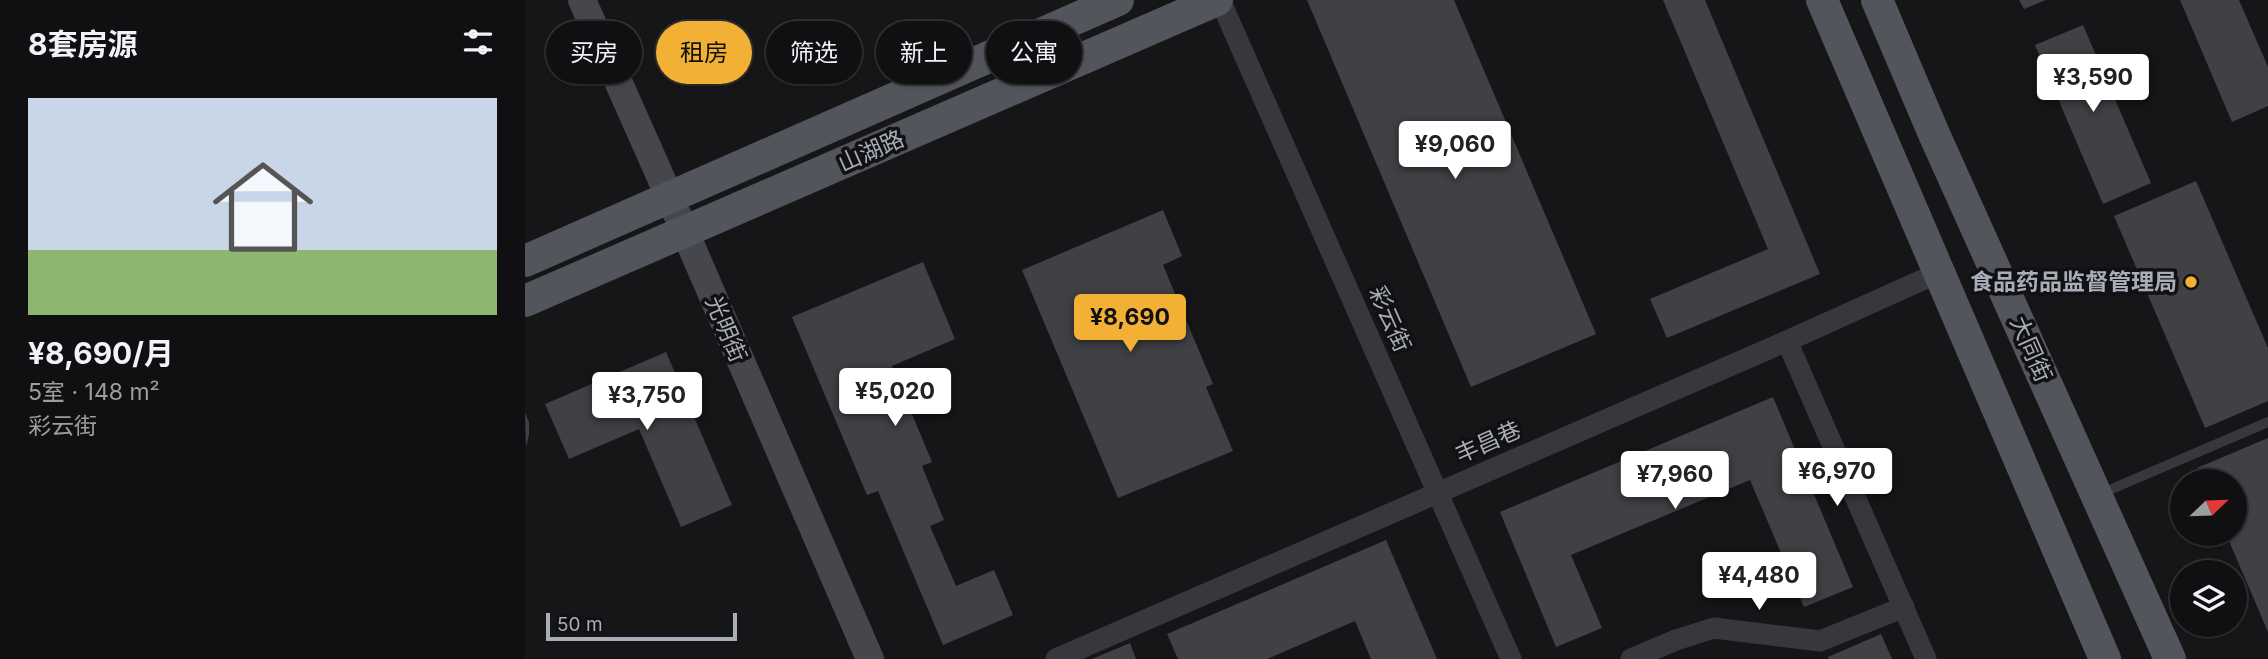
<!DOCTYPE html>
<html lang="zh">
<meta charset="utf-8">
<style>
body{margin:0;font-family:Inter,"Noto Sans SC",sans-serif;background:#19191b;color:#f1f3f6;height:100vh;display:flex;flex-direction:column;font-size:26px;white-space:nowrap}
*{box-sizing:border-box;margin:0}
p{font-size:23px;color:#9c9d9f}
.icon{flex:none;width:38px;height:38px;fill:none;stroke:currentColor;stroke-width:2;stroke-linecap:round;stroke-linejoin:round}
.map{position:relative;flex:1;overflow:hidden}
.details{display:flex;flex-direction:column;background:#101012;width:525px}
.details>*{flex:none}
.hud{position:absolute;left:21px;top:21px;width:665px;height:63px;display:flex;gap:14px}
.needle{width:46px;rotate:67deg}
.tools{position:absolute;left:1645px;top:469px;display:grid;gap:14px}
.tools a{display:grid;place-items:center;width:77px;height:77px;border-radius:50%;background:#101012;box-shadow:0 2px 5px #0004,0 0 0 2px #303032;font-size:35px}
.scale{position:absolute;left:21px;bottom:18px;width:191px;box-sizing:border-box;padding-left:7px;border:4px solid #a8adb8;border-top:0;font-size:19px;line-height:24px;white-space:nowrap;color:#a8adb8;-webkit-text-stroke:5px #111113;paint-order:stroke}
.price{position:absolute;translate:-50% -60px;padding:0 16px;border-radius:7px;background:#fff;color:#222;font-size:23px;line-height:46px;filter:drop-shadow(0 2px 4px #0008)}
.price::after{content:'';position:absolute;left:50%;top:42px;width:21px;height:16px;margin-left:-10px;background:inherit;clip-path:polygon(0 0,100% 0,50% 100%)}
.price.active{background:#f2b134;color:#111}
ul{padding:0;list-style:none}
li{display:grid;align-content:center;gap:14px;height:371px;padding:0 28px}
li+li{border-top:2px solid #303032}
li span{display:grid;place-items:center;height:217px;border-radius:0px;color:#555}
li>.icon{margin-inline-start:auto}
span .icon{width:126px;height:126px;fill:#fffc;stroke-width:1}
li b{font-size:30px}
h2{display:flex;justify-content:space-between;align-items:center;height:84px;padding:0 28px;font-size:30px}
.chip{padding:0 24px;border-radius:32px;background:#101012;box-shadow:0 2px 5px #0004,0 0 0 2px #303032;font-size:24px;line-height:63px}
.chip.active{background:#f2b134;color:#111}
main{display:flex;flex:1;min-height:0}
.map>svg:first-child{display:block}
.building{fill:#404145}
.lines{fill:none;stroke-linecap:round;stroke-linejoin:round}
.service{stroke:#37383d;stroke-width:10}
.minor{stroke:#37383d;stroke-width:21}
.secondary{stroke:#45474d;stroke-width:28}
.primary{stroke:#53555c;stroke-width:32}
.poi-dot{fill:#f2b134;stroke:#111113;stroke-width:2.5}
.labels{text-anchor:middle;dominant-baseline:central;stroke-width:7;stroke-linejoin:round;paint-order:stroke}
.street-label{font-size:23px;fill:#a8adb8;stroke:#111113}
.poi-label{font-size:23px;font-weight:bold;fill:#a8adb8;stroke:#111113;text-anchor:end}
</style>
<main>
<section class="details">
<h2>8套房源<svg class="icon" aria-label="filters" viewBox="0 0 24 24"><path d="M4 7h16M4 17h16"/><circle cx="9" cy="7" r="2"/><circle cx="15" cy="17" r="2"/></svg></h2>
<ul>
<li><span style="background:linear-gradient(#c9d6e8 70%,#8fb573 0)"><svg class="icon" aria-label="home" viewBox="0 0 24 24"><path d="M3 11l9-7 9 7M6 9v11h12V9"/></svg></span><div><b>¥8,690/月</b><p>5室 · 148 m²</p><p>彩云街</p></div></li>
</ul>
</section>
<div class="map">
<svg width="1743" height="659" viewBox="0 0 1743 659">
<rect width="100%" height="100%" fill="#161618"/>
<!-- building -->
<path class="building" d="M 782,0 L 929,0 L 1071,334 L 946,387 Z
M 1138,0 L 1180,0 L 1295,274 L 1142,338 L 1125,299 L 1243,249 Z
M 1494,0 L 1521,0 L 1499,9 Z
M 1655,0 L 1714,0 L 1743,67 L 1743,106 L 1707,122 Z
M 1558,25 L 1626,183 L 1578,204 L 1510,45 Z
M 1671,181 L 1743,348 L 1743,401 L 1680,428 L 1589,216 Z
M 638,210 L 657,256 L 638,265 L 688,384 L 681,387 L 708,451 L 593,498 L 497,270 Z
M 398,262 L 430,339 L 367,366 L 407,462 L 397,466 L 419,520 L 405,526 L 431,586 L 469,570 L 488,615 L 418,645 L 353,491 L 342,495 L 267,317 Z
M 141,352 L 207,505 L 156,527 L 114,429 L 44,459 L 20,404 Z
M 1248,397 L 1328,587 L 1279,607 L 1225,480 L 1046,555 L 1077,628 L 1031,647 L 975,512 Z
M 0,413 L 4,422 L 4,435 L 1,447 Z
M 1743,438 L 1743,632 L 1701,534 L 1710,534 L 1710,481 L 1678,481 L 1672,468 Z
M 861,540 L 912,659 L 846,659 L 830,621 L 742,659 L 653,659 L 642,634 Z
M 1356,634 L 1367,659 L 1304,659 L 1303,657 Z
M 605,643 L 611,659 L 567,659 Z"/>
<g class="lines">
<!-- service -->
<path class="service" d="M 1575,494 L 1743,422"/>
<!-- minor -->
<path class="minor" d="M 695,0 L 986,659
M 1262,341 L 1401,659
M 531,659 L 1262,341 L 1415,272
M 1106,659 L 1151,640 L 1189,628 L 1295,641 L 1379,607"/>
<!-- secondary -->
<path class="secondary" d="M 57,0 L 160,232 L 345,659"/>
<!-- primary -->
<path class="primary" d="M 1297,0 L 1580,659
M 1352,0 L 1409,134 L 1645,659
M 0,261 L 593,0
M 0,301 L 692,0"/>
</g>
<!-- markers -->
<circle class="poi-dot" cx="1666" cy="282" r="7"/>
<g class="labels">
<!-- street labels -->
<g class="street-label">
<text transform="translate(346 151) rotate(-24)">山湖路</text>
<text transform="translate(865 319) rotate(66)">彩云街</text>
<text transform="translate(201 329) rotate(67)">光明街</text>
<text transform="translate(1506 349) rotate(66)">大同街</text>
<text transform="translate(963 442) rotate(-24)">丰昌巷</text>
</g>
<!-- poi labels -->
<g class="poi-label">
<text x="1652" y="282">食品药品监督管理局</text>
</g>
</g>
</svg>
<div class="tools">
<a><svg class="needle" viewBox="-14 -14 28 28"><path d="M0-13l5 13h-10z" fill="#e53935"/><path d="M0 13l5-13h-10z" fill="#9c9d9f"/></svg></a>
<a><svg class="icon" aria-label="layers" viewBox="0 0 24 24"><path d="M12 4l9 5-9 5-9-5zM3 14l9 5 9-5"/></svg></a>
</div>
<div class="scale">50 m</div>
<b class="price" style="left:1568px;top:114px">¥3,590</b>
<b class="price" style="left:930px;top:181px">¥9,060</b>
<b class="price active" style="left:605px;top:354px">¥8,690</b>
<b class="price" style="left:370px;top:428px">¥5,020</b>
<b class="price" style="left:122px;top:432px">¥3,750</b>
<b class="price" style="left:1312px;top:508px">¥6,970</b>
<b class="price" style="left:1150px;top:511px">¥7,960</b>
<b class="price" style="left:1234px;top:612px">¥4,480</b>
<div class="hud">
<a class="chip">买房</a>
<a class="chip active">租房</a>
<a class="chip">筛选</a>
<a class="chip">新上</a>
<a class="chip">公寓</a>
</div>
</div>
</main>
